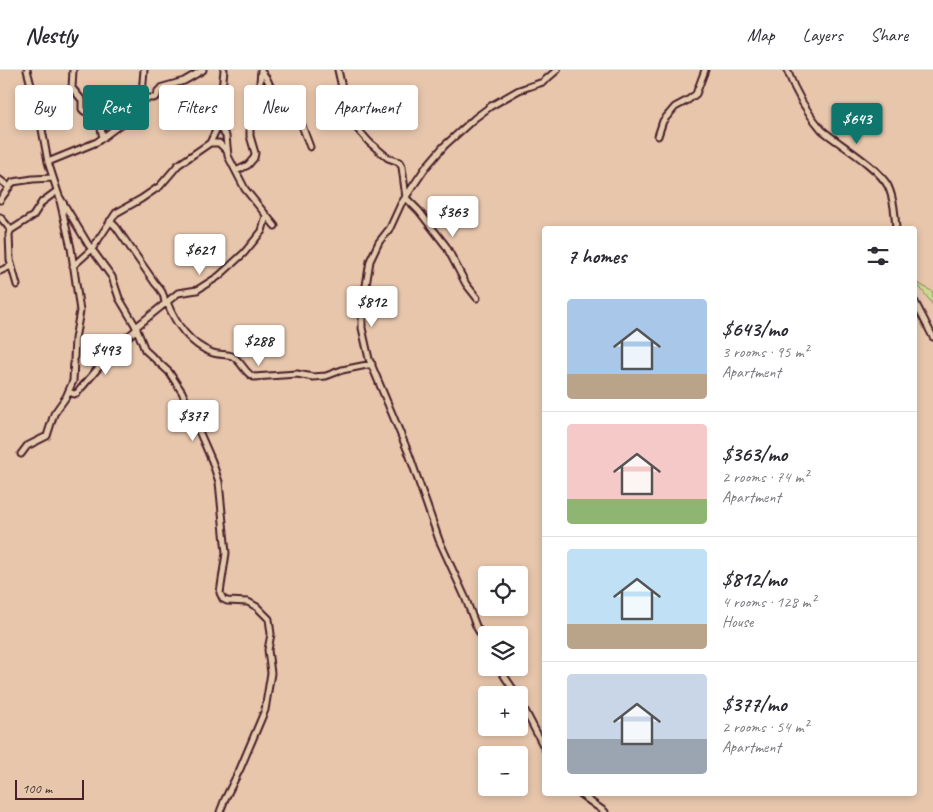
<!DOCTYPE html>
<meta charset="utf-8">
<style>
body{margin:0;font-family:Caveat,sans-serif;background:#f2f2f3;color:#2b2b33;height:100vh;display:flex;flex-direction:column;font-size:19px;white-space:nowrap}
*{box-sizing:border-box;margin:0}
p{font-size:16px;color:#7c7c81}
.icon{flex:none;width:28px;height:28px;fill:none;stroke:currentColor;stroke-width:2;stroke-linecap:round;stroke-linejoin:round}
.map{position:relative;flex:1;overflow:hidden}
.details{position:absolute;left:542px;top:156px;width:375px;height:570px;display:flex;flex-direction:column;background:#fff;border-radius:5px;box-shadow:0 2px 8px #0003}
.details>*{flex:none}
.guide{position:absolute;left:15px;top:15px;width:452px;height:45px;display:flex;gap:10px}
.fabs{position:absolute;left:478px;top:496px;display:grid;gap:10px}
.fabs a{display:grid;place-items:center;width:50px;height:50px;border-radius:5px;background:#fff;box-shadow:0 2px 8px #0003;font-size:25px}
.scale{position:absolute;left:15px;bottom:12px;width:69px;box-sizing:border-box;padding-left:5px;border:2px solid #4a1f2b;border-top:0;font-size:14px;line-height:18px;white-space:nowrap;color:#4a1f2b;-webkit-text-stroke:4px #e5cbad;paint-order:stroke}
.price{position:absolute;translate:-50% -42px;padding:0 11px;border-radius:5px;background:#fff;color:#222;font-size:16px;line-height:32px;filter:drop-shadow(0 1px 2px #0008)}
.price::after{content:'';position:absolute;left:50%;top:30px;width:15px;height:11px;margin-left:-8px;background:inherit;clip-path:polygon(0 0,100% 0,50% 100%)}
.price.selected{background:#0f766e;color:#fff}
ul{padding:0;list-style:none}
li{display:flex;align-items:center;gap:15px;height:125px;padding:0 25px}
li+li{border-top:1px solid #e1e1e2}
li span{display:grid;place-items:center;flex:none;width:140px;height:100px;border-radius:5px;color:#555}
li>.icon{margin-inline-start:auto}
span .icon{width:60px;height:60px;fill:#fffc;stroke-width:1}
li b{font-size:21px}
h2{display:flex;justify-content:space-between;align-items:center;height:60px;padding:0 25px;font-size:21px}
.pill{padding:0 18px;border-radius:5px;background:#fff;box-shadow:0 2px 8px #0003;font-size:18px;line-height:45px}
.pill.selected{background:#0f766e;color:#fff}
header{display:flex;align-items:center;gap:30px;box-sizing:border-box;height:70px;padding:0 25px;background:#fff;border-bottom:1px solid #e1e1e2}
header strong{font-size:24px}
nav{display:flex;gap:28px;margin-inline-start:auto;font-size:18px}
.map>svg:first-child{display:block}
.green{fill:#c9da8f;stroke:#8a7c5d}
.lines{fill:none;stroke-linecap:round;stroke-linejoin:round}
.minor-casing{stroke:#4a1f2b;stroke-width:9}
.minor{stroke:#e5cbad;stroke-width:5}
</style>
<header>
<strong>Nestly</strong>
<nav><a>Map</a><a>Layers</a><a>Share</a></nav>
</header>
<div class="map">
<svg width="933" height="742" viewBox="0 0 933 742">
<rect width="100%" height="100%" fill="#e7c6ac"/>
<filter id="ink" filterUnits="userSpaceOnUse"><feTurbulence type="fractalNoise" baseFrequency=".02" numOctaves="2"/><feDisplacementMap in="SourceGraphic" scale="10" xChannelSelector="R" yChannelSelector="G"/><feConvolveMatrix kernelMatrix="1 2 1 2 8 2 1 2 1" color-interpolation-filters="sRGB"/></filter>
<g filter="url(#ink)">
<!-- green -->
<path class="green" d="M 916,212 L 933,222 L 933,235 Z"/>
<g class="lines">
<defs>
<path id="minor" d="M 27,0 L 41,54 L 48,92 L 59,126 L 88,174 L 112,207 L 119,228 L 135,255 L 145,280 L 169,302 L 182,322 L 212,391 L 219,412 L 226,483 L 220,523 L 223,529 L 227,531 L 248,532 L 257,537 L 269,549 L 271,564 L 268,580 L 271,603 L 265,640 L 240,699 L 225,729 L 220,742
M 73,0 L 72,18 L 82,30 L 82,39 L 84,41 L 99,49 L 103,68
M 338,0 L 343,22 L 354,55 L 369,72 L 388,88 L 399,92 L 402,97 L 406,128 L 419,141 L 446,176 L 466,214 L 477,228
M 787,0 C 795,21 807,43 822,60 C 840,75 877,96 888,116 C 894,129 895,145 896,159
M 261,1 L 267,9 L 277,31 L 298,45 L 310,77
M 141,28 L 154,28 L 157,26 L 158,21 L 163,17 L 184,11 L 203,0
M 218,56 L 226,66 L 228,86 L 245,119 L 275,156
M 658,66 L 663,51 L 675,37 L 688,30 L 696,24 L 705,0
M 210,73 L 219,73 L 227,81
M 48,92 L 97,72 L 121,54 L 140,47 L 144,0
M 236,101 L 248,95 L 254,88 L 255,83 L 250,66 L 250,57 L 259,24 L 261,0
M 0,110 L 9,117
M 0,130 L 13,112 L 33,109 L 53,108
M 0,147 L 11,160
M 110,151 L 116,157 L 155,213 C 161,220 164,223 165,233
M 73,196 L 92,179 L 116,143 L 141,129 L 160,116 L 178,95 L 210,73 L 218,56 L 224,0
M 0,201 L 11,196
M 17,215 L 10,190 L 9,164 L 11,160 L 33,146 L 42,132 L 57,121
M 167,232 C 175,253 190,275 213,283 C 219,285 226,284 232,286 C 242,291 244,303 254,307 L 297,304 L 313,307 L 326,306 L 342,300 L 372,294
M 915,232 L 933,267
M 136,257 L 178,223 L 197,220 L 219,206 L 244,183 L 262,161 L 266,146
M 69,322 L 74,324 L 77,323 L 117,276 L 137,259
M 21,384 L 27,376 L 47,366 L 54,344 L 66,327 L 73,311 L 75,269 L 80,241 L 71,178 L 60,131
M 486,574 L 476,556 L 465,527 L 439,470 L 409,384 L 369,289 L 362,258 L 362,240 L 370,191 L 379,172 L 390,158 L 401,134 L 426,97 L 444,76 L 475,48 L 491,36 L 519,20 L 543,12 L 557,0
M 499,598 L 517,625
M 519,629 L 545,679
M 580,724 L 605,742"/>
</defs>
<!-- minor casing -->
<use href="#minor" class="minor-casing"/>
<!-- minor -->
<use href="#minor" class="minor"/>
</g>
</g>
</svg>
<div class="fabs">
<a><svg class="icon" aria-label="locate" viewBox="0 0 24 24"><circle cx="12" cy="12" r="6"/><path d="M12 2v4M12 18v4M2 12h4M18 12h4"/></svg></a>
<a><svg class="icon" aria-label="layers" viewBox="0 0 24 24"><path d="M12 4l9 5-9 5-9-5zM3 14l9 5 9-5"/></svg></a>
<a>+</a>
<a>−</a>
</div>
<div class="scale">100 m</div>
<b class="price selected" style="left:857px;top:75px">$643</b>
<b class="price" style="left:453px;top:168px">$363</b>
<b class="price" style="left:200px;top:206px">$621</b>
<b class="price" style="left:372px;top:258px">$812</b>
<b class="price" style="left:259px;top:297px">$288</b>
<b class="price" style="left:106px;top:306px">$493</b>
<b class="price" style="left:193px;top:372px">$377</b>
<div class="guide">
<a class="pill">Buy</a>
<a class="pill selected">Rent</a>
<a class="pill">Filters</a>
<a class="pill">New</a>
<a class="pill">Apartment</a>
</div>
<section class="details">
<h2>7 homes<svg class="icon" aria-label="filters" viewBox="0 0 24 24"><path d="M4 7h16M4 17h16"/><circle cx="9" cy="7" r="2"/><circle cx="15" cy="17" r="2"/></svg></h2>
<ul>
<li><span style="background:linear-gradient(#a9c7e8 75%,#b9a48a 0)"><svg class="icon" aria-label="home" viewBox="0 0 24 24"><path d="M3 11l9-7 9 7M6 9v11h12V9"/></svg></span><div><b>$643/mo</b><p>3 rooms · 95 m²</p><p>Apartment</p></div></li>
<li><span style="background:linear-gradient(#f6c9c9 75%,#8fb573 0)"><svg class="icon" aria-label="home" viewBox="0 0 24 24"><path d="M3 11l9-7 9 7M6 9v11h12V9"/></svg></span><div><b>$363/mo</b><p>2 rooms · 74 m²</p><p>Apartment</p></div></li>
<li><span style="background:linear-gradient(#bfe0f5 75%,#b9a48a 0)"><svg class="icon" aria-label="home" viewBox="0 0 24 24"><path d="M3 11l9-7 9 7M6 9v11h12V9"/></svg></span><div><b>$812/mo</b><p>4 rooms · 128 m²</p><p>House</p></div></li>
<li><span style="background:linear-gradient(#c9d6e8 65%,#9aa5b1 0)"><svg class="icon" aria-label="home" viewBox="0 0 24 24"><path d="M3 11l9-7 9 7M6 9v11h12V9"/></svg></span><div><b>$377/mo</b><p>2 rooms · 54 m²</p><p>Apartment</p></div></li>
</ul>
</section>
</div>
